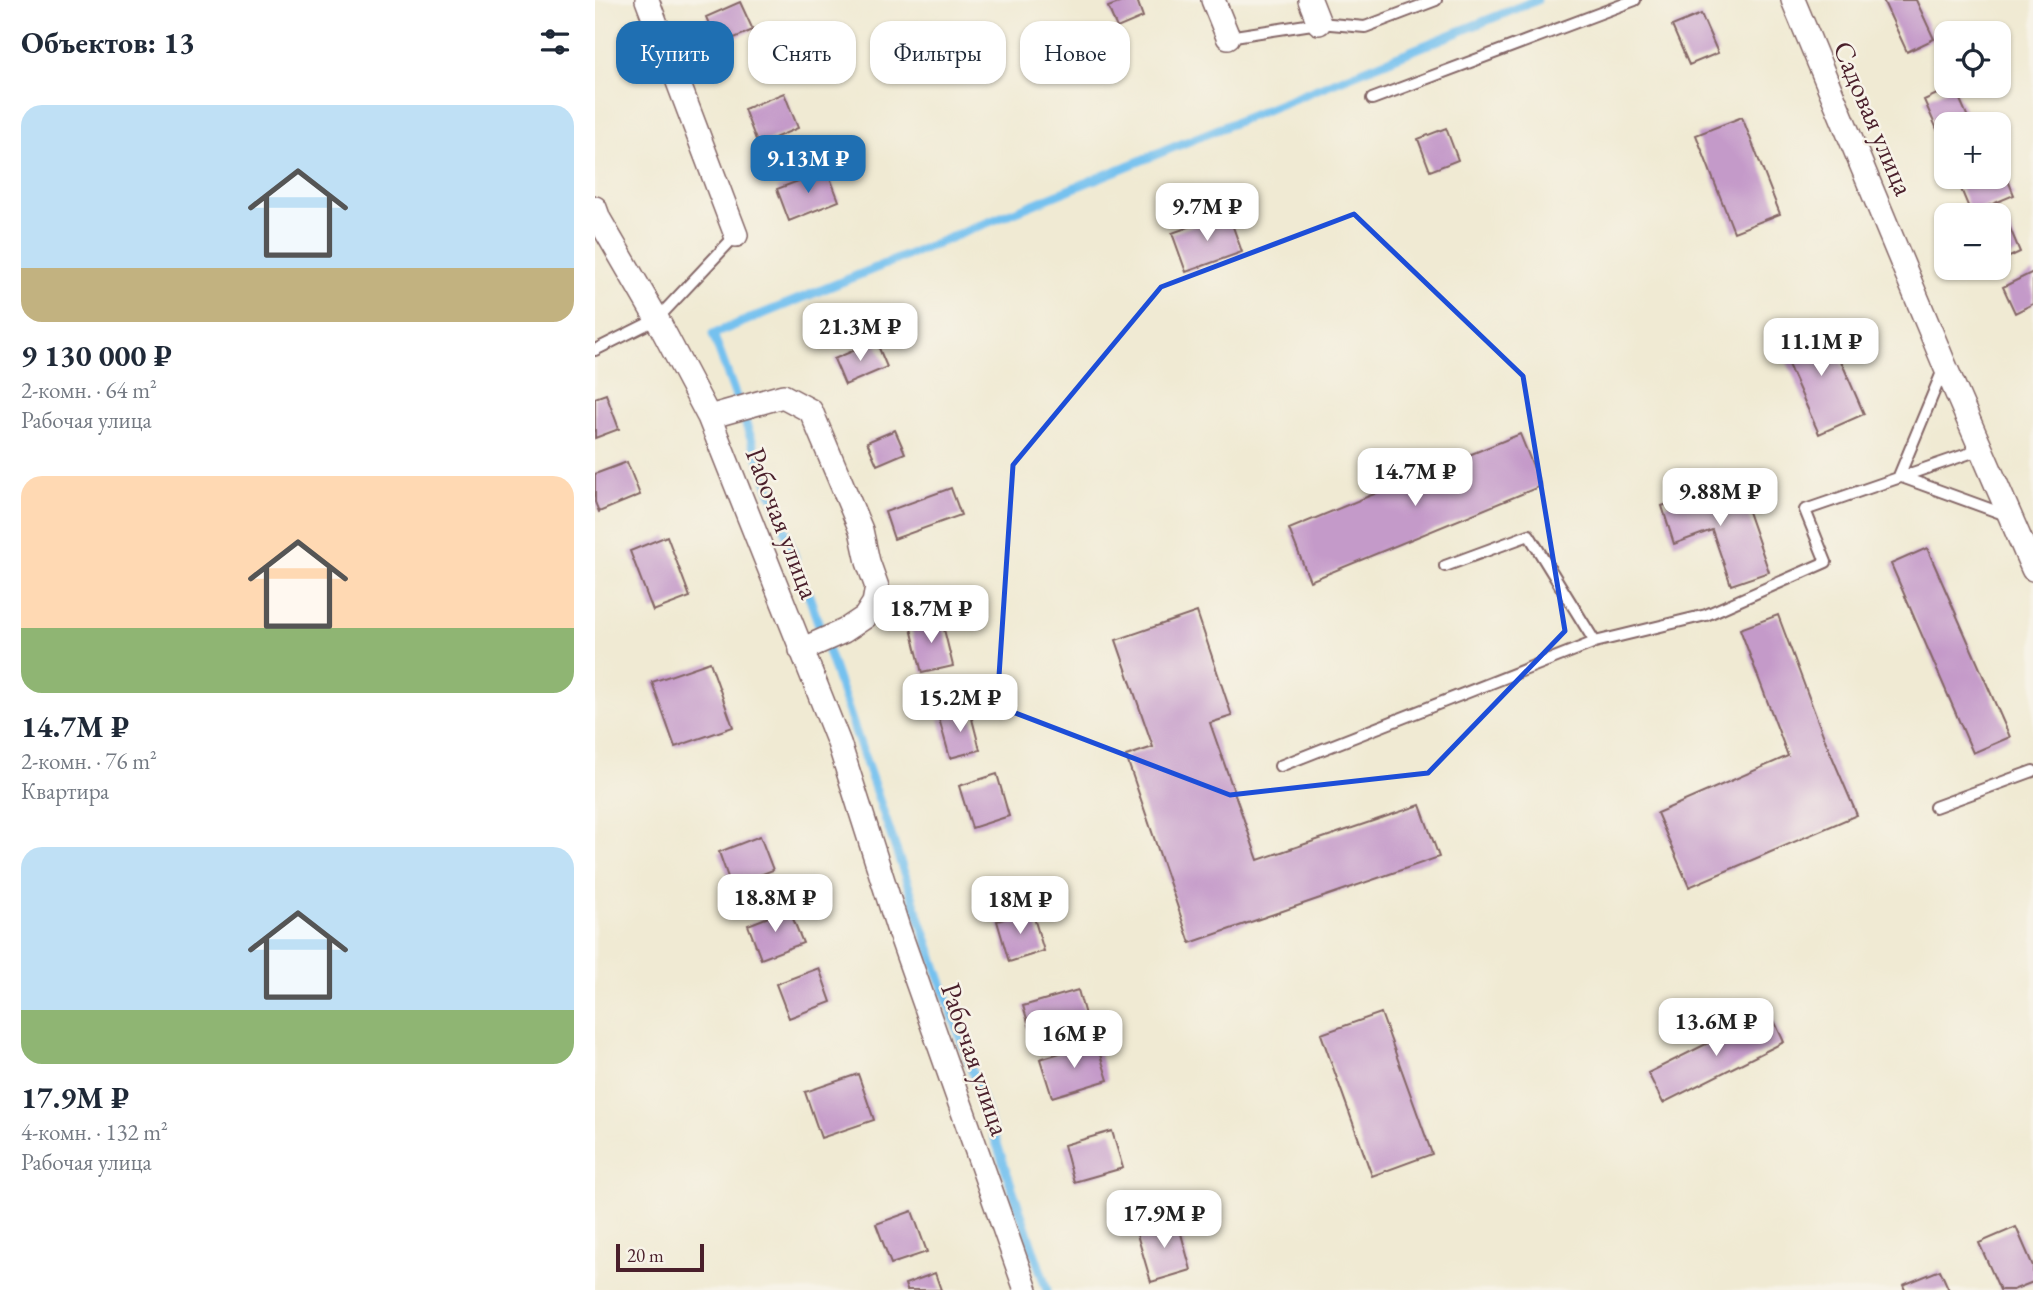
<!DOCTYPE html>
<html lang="ru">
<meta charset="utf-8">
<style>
body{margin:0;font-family:"EB Garamond",serif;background:#f6f6f7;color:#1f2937;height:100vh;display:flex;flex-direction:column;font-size:26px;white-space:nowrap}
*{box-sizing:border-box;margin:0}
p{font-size:23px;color:#747a83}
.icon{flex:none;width:38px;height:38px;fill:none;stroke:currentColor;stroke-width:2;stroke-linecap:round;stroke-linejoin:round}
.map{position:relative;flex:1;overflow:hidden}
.panel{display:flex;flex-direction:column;background:#fff;width:595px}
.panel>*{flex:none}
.guide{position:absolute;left:21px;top:21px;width:665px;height:63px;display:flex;gap:14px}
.controls{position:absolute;left:1339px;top:21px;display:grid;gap:14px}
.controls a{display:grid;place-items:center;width:77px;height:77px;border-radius:14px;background:#fff;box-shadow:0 2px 5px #0004;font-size:35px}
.scale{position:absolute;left:21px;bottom:18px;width:88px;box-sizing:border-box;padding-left:7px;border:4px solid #4a1f2b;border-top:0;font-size:19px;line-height:24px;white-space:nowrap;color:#4a1f2b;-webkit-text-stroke:5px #f7f3e8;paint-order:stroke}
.price{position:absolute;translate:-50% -60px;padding:0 16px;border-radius:14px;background:#fff;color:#222;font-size:23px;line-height:46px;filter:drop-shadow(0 2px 4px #0008)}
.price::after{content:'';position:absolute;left:50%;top:42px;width:21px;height:16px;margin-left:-10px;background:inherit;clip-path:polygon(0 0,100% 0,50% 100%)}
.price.selected{background:#1f6fb2;color:#fff}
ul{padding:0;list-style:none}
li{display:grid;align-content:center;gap:14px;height:371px;padding:0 21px}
li span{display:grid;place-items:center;height:217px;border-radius:21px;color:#555}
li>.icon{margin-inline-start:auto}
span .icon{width:126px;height:126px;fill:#fffc;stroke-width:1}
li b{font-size:30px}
h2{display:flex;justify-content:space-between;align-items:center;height:84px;padding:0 21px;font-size:30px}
.chip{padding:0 24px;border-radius:21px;background:#fff;box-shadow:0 2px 5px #0004;font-size:24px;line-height:63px}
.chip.selected{background:#1f6fb2;color:#fff}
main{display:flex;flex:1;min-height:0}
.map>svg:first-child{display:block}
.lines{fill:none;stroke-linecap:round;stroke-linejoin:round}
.stream{stroke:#75c1ef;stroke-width:9}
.building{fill:#c49ac9}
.service-casing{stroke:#846666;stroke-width:14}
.minor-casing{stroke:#846666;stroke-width:26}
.service{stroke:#fff;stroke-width:10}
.minor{stroke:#fff;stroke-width:23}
.marked{fill:none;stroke:#1d4ed8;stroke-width:5;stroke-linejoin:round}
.labels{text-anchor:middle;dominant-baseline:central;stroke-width:5;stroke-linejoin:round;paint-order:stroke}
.street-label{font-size:28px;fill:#4a1f2b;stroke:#f7f3e8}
</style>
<main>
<section class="panel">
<h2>Объектов: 13<svg class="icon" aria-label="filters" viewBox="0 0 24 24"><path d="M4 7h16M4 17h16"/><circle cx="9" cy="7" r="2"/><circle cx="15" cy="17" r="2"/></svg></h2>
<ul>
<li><span style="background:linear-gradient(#bfe0f5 75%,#c2b280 0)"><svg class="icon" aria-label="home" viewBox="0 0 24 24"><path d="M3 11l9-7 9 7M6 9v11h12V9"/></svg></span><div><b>9 130 000 ₽</b><p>2-комн. · 64 m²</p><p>Рабочая улица</p></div></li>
<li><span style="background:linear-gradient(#ffd9b3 70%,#8fb573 0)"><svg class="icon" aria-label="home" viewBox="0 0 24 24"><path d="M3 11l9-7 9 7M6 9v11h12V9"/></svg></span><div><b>14.7M ₽</b><p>2-комн. · 76 m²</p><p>Квартира</p></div></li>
<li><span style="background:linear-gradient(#bfe0f5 75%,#8fb573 0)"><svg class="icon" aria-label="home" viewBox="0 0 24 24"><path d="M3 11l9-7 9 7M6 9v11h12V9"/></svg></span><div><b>17.9M ₽</b><p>4-комн. · 132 m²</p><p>Рабочая улица</p></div></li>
</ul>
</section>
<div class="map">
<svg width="1438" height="1290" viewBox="0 0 1438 1290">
<rect width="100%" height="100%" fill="#f7f3e8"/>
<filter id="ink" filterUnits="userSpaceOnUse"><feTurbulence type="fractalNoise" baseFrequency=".0143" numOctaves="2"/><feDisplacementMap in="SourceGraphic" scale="14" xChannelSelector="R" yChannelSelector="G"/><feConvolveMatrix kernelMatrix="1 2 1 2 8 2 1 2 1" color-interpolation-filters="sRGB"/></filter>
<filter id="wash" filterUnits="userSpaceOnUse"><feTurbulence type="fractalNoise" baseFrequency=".00686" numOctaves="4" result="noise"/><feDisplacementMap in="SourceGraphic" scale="28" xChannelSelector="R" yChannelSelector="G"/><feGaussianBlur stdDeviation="1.57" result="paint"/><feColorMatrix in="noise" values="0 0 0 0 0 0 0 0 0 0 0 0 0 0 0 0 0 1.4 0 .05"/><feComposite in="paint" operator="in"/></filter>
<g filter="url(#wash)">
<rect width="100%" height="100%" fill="#f0ead3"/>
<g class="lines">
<!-- stream -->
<path class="stream" d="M 200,558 L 118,334 L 942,0
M 212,590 L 452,1290"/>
</g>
<g id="blocks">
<!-- building -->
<path class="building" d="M 532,0 L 542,0 L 548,17 L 522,28 L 513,7 Z
M 1288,0 L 1321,0 L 1339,39 L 1312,52 Z
M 145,2 L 158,30 L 123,45 L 111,17 Z
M 1106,14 L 1123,53 L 1094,65 L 1077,26 Z
M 1359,86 L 1375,122 L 1351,124 L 1351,133 L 1345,136 L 1329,100 Z
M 189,93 L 203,128 L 163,145 L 149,109 Z
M 1147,117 L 1185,214 L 1139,232 L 1101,135 Z
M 851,128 L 863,160 L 835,171 L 823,139 Z
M 1404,158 L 1419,195 L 1376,213 L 1361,177 L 1404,177 Z
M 232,170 L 244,201 L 194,221 L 182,189 Z
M 633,213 L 647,252 L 591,272 L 577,233 Z
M 1412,221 L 1425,252 L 1404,262 L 1404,224 Z
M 1438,272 L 1438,304 L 1420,313 L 1408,287 Z
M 1229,322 L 1269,414 L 1224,434 L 1183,342 Z
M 281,341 L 292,367 L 250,385 L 239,359 Z
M 11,394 L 24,429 L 0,438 L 0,398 Z
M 300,430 L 310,453 L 282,465 L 272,442 Z
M 925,434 L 946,486 L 715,581 L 694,529 Z
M 32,462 L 45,495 L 4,512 L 0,502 L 0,474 Z
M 1142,480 L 1174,572 L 1136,585 L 1117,530 L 1079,544 L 1067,506 Z
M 356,488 L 366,515 L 299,539 L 290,512 Z
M 72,536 L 95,597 L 58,611 L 35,551 Z
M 1332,548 L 1415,737 L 1378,753 L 1296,564 Z
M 602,612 L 637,716 L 615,723 L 663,860 L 825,805 L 844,857 L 595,943 L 531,756 L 558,747 L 521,640 Z
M 1183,615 L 1230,740 L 1262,815 L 1094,887 L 1062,813 L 1193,756 L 1145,629 Z
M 346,617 L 358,666 L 327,673 L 315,624 Z
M 115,662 L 138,727 L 80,747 L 57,682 Z
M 375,711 L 385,750 L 355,758 L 344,719 Z
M 402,774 L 414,816 L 377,828 L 364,786 Z
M 165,836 L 178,870 L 136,886 L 124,852 Z
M 194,909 L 208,943 L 166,959 L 153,925 Z
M 437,911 L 449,951 L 414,962 L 402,921 Z
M 224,968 L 236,1002 L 194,1018 L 181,984 Z
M 483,990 L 492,1022 L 438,1038 L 428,1006 Z
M 1175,1012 L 1189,1042 L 1068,1103 L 1053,1073 Z
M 786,1013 L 837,1154 L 777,1176 L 726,1034 Z
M 501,1042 L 513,1080 L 457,1097 L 445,1059 Z
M 263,1074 L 279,1120 L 226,1138 L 210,1092 Z
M 517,1131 L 528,1168 L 479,1182 L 469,1145 Z
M 317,1211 L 332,1252 L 296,1264 L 281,1224 Z
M 582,1219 L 596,1270 L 556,1282 L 541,1231 Z
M 1421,1227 L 1438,1266 L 1438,1282 L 1418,1290 L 1405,1290 L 1384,1243 Z
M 1345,1270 L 1354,1290 L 1310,1290 L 1308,1285 Z
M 340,1273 L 346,1290 L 312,1290 L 310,1284 Z"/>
</g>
</g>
<g filter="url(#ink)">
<use href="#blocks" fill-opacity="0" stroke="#846666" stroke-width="2"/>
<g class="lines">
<defs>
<path id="service" d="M 633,37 L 724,23 L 770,27 L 841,0
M 777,99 L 1040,0
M 0,350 L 62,319 L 141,235
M 1348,370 L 1304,476 L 1414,516
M 850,566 L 934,535 L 1000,642
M 685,766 L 1000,642 L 1111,615 L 1231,562 L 1210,510 L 1387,449
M 1340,807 L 1438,771"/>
<path id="minor" d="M 52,0 L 141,235
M 618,0 L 633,37
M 715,0 L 724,23
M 1198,0 L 1350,366 L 1438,569
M 0,208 L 4,219 L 62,319 L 114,417 L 244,743 L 303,928 L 431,1290
M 114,417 L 188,396 L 216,411 L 266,530 L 273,562 L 282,587 L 279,603 L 270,617 L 249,631 L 206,650"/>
</defs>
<!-- service casing -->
<use href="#service" class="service-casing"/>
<!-- minor casing -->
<use href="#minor" class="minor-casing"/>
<!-- service -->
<use href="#service" class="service"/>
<!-- minor -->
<use href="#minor" class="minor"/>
</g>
</g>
<!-- marked area -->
<path class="marked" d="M 759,214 L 928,376 L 970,631 L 833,773 L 635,795 L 402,706 L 418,465 L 566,287 Z"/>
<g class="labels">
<!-- street labels -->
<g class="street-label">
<text transform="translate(1279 118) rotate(67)">Садовая улица</text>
<text transform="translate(188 523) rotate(69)">Рабочая улица</text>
<text transform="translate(381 1059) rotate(71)">Рабочая улица</text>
</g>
</g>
</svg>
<div class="controls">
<a><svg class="icon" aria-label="locate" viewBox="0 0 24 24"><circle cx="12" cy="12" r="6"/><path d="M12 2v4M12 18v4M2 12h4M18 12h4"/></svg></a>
<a>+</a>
<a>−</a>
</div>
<div class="scale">20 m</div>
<b class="price selected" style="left:213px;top:195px">9.13M ₽</b>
<b class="price" style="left:612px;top:243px">9.7M ₽</b>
<b class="price" style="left:265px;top:363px">21.3M ₽</b>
<b class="price" style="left:1226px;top:378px">11.1M ₽</b>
<b class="price" style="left:820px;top:508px">14.7M ₽</b>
<b class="price" style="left:1125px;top:528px">9.88M ₽</b>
<b class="price" style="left:336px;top:645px">18.7M ₽</b>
<b class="price" style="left:365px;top:734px">15.2M ₽</b>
<b class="price" style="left:180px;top:934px">18.8M ₽</b>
<b class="price" style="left:425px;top:936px">18M ₽</b>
<b class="price" style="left:1121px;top:1058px">13.6M ₽</b>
<b class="price" style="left:479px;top:1070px">16M ₽</b>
<b class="price" style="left:569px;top:1250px">17.9M ₽</b>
<div class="guide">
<a class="chip selected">Купить</a>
<a class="chip">Снять</a>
<a class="chip">Фильтры</a>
<a class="chip">Новое</a>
</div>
</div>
</main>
